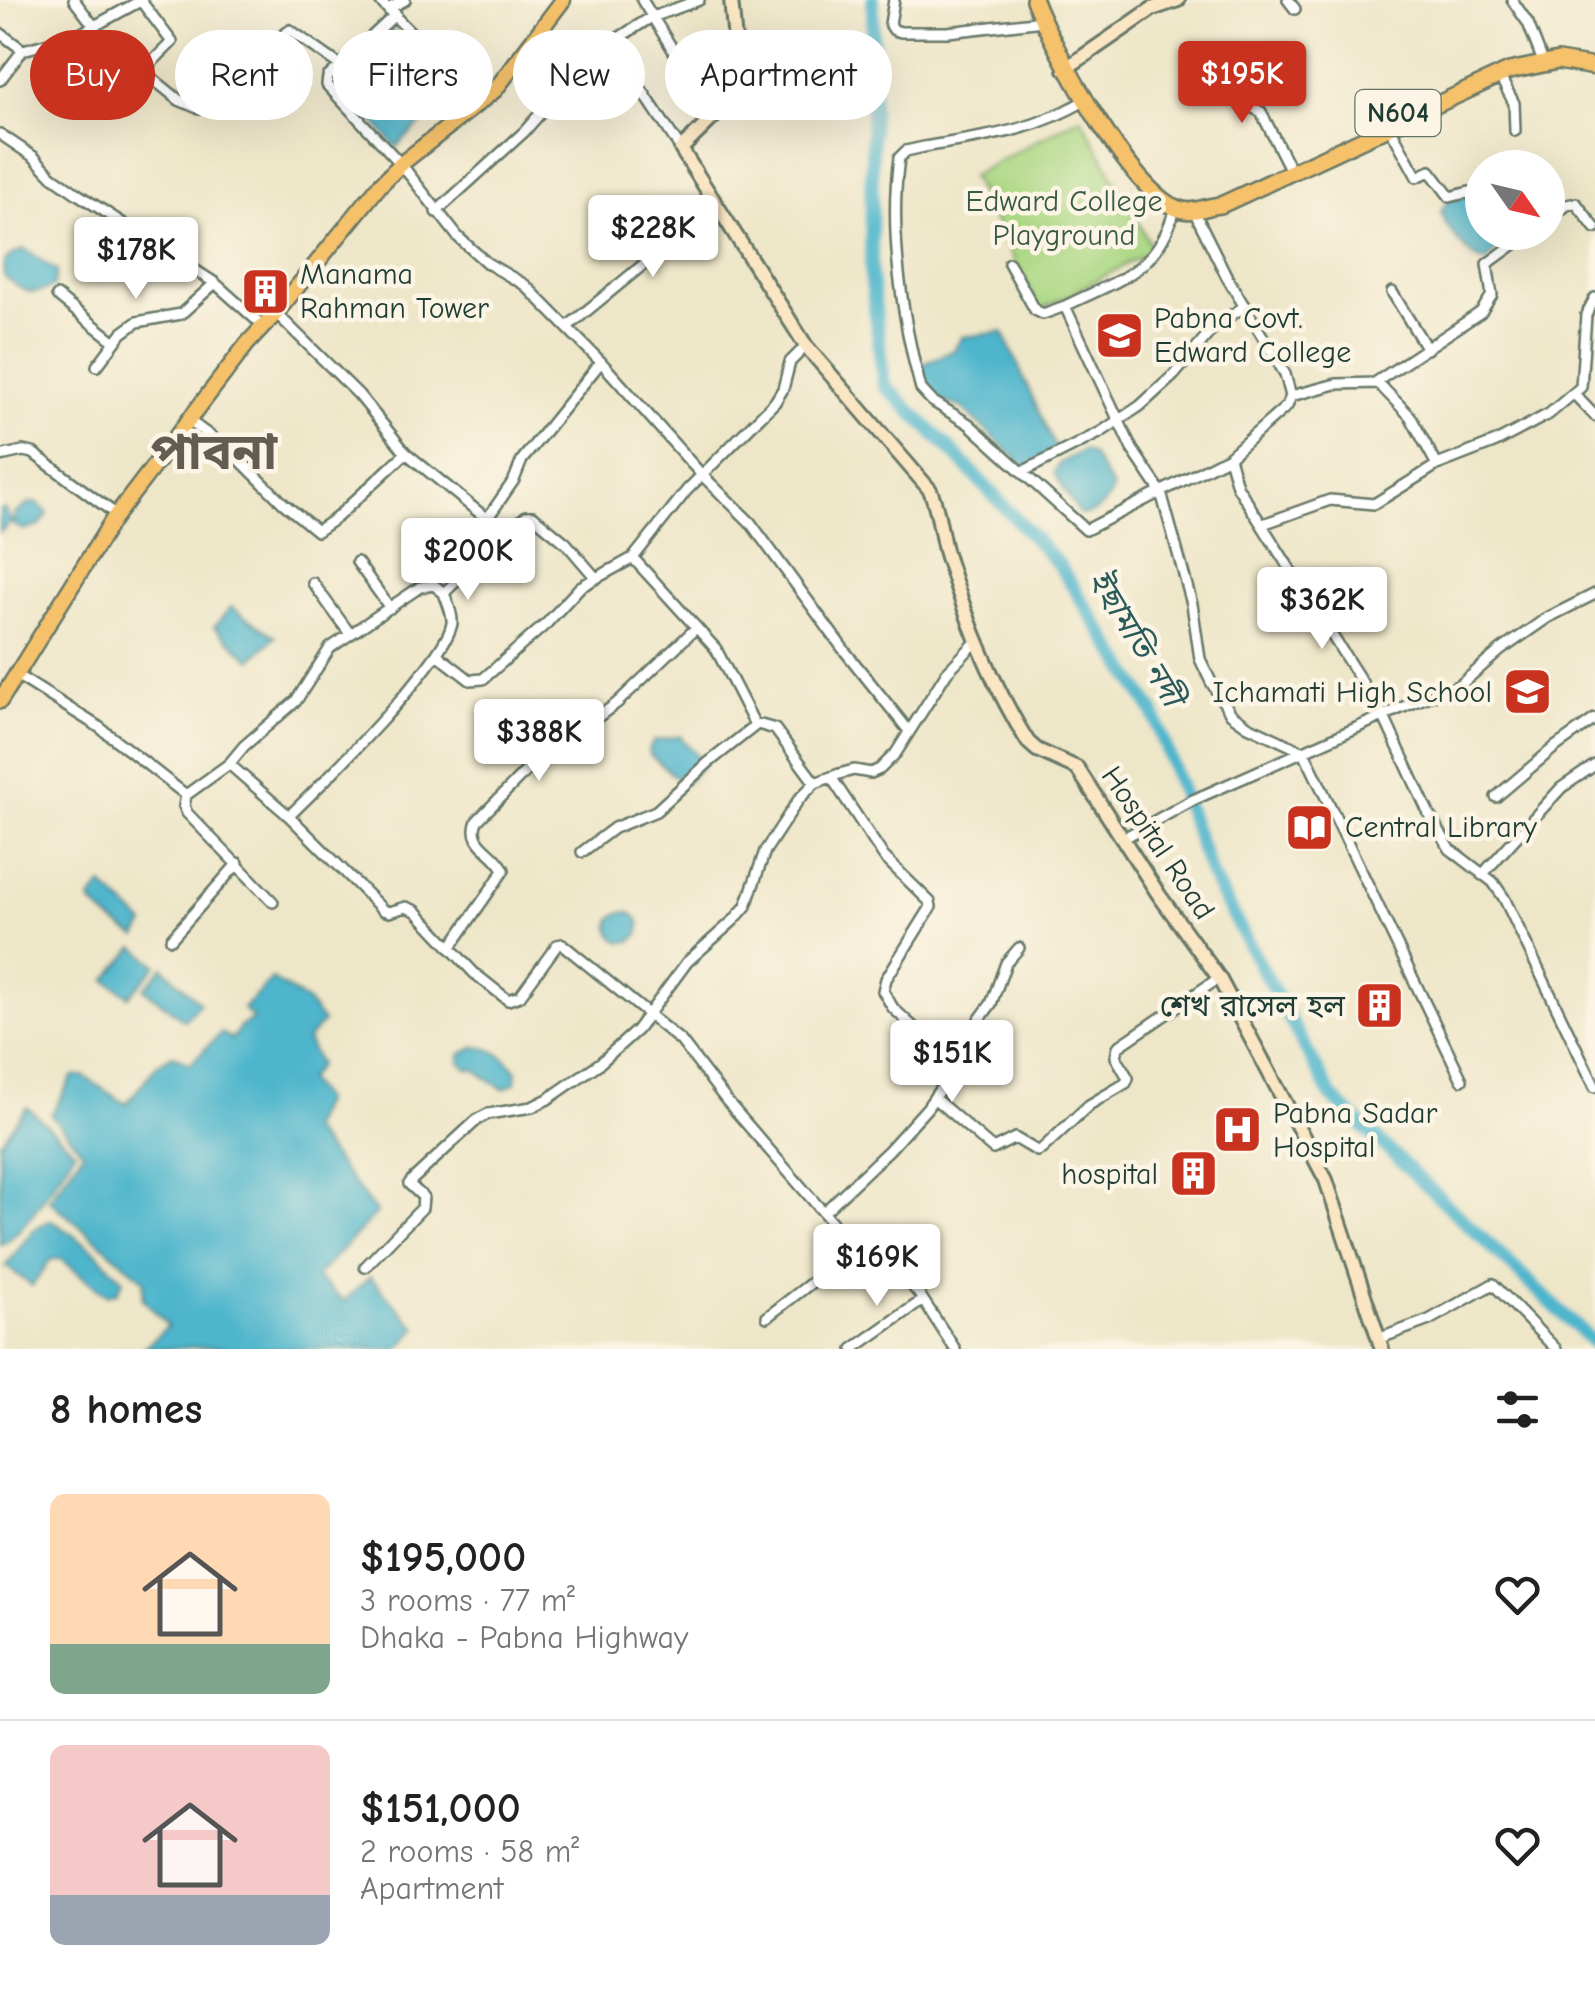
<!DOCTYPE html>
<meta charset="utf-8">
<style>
body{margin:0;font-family:"Comic Neue","Noto Sans Bengali",sans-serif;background:#f2f2f2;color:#222;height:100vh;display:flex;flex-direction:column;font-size:38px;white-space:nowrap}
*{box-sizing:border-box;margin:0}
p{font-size:32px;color:#767676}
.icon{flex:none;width:55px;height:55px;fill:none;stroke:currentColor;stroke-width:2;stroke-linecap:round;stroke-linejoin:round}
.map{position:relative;height:1349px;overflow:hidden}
.drawer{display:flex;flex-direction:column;background:#fff;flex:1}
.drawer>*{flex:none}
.banner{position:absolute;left:30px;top:30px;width:1000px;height:90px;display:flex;gap:20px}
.needle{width:65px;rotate:124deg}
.tools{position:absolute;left:1465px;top:150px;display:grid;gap:20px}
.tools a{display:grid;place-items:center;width:100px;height:100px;border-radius:50%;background:#fff;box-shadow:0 10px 40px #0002;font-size:50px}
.price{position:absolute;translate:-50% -85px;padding:0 22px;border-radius:10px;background:#fff;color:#222;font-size:32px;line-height:65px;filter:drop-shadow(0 2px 5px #0008)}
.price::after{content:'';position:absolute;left:50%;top:60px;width:30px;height:22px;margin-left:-15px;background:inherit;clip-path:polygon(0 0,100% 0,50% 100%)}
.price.active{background:#c8321e;color:#fff}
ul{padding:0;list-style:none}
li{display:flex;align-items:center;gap:30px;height:250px;padding:0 50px}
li+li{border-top:2px solid #e0e0e0}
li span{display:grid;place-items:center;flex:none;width:280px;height:200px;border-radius:15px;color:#555}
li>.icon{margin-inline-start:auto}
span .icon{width:120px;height:120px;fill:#fffc;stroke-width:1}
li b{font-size:42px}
h2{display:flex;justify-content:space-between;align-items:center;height:120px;padding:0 50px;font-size:42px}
.tag{padding:0 35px;border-radius:45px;background:#fff;box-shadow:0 10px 40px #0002;font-size:35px;line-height:90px}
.tag.active{background:#c8321e;color:#fff}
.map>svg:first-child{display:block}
.green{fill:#acd884;stroke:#668a5c;stroke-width:2.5}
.water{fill:#4db5cc;stroke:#367980;stroke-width:2.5}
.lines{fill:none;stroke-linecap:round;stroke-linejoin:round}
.river{stroke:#4db5cc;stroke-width:14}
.street-casing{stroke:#677868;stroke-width:14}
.secondary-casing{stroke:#677868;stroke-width:18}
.primary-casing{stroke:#677868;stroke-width:19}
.highway-casing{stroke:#677868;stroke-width:20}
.street{stroke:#fff;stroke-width:9}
.secondary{stroke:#fbe6c4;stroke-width:12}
.primary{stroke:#f5c16b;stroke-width:14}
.highway{stroke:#f5c16b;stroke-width:15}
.labels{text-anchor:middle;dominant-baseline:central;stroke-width:9;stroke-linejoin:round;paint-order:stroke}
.shield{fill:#fcf5e5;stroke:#617469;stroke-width:2.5}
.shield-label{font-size:28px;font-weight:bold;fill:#1f3d34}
.park-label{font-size:30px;fill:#3b5c44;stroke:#fcf5e5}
.poi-label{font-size:30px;fill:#1f3d34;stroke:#fcf5e5;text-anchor:start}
.street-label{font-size:30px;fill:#1f3d34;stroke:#fcf5e5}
.water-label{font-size:32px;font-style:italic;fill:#2a5b5a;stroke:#fcf5e5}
.town-label{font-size:50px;font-weight:bold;fill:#625c51;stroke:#fcf5e5}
</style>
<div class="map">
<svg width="1595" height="1349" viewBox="0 0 1595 1349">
<rect width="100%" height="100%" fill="#fcf5e5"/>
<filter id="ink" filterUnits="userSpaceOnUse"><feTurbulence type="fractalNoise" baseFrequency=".01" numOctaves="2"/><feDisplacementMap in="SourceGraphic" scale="20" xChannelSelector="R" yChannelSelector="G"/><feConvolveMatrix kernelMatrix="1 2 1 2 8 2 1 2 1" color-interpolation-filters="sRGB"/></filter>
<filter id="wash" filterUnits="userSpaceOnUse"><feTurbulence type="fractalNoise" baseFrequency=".0048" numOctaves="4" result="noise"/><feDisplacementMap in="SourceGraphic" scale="40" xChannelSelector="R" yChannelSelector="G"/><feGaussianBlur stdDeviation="2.25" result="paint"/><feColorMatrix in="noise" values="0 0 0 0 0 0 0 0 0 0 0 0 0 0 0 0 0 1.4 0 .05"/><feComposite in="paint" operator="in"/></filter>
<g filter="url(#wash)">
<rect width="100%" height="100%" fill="#eee6c8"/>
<!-- green -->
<path class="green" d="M 1081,117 L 1153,250 L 1040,310 L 971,176 Z"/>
<!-- water -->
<path class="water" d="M 390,28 L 452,95 L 396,147 L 336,77 Z
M 1466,194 L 1482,210 L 1482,232 L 1499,233 L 1503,243 L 1486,262 C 1468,258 1447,229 1441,212 L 1447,202 Z
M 24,249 L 57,271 L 54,286 C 31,298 24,292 4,276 C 0,258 10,256 24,249 Z
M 1003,332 L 1056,450 L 1025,467 L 961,407 L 944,402 L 928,389 L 921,377 L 923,364 L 954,350 L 962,337 Z
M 1084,450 L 1092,455 L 1113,489 C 1109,502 1092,518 1079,514 L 1054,473 L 1060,463 Z
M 30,503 L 39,504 L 48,514 L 40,526 L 24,530 L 10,523 L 0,532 L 0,510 L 5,509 L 11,520 L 15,522 L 15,514 Z
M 231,607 L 275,637 L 251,660 L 214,627 Z
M 680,736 L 704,764 L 684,784 L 650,755 L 649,749 L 654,741 Z
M 102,885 L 145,924 L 137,937 C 119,927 102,916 90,900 Z
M610 927a15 15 0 1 1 30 0a15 15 0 1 1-30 0Z
M 135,947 L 157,965 L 129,996 L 106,980 Z
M 163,967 L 200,1003 L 184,1020 L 144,989 Z
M 272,979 L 306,1001 L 323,1022 L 307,1040 L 319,1064 L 307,1080 L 323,1100 L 310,1129 L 377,1213 L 316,1277 L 344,1301 L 370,1277 L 417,1328 L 399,1349 L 231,1349 C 219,1344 162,1349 143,1349 L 168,1326 L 143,1299 L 144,1280 L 49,1200 L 83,1152 L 51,1115 L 73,1076 L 83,1076 L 126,1104 L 158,1064 L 173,1055 L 190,1064 L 221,1033 L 232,1039 L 240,1027 L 254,1019 L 243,1009 Z
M 475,1047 C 494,1047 505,1057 517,1071 L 516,1083 L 503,1089 L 475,1070 L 467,1069 L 460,1062 L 460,1055 Z
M 27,1107 L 75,1151 C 59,1174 24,1235 0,1245 L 0,1142 Z
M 51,1220 L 93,1249 L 123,1280 L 117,1292 L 106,1295 L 61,1259 L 51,1259 L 32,1286 L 6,1266 L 33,1230 Z"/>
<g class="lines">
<!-- river -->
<path class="river" d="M 873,0 L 871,275 L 884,385 L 955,454 L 1059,565 L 1153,711 L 1211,875 L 1332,1097 L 1595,1344"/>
</g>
</g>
<g filter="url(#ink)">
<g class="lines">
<defs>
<path id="street" d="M 74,0 L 94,26
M 379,0 L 479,102
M 642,0 L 680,61 L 726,106
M 894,0 L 890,24 L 894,30 L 901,32 L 948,32 L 1043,21
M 1288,0 L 1295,9
M 1512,0 L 1528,23 L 1543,62
M 141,1 L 172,42 L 147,67 L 147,74 L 179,100 L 200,109 L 207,106 L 235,71 L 290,30 L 341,66
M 390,8 L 405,0
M 396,14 L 328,77 L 327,85 L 401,164 L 458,237 L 487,263 L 525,285 L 601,362 L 701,474 L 750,522 L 844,650 L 909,731
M 0,33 L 23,50 L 78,35 L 142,0
M 610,42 L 681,149
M 519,55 L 566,72
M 1223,70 L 1248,105 L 1261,112 L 1288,165
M 1499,75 L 1514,103 L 1515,131
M 0,80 L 23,50
M 1086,100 C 1030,133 986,136 924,147 L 906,151 L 899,158 C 889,230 902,320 921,389 L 932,401 L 969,424 L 1086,530 L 1229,457
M 1389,126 L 1417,177 L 1430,171 L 1450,197 L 1469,192 L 1482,209
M 0,134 L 34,157 L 52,176 L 79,195 L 215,283 L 262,325
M 1194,211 L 1228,279 L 1285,374 L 1291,396 L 1287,406 L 1229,457 L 1237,486 L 1384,717 L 1429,814 L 1450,849 L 1493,882 L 1504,898 L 1595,1087
M 436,212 L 524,132 L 552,100 L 568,70 L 650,18 L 699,0
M 1548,220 L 1567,205 L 1576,203 L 1595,228
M 1500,232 L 1510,247
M 1009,263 L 1035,310 L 1043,314 L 1065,306 L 1132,449 L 1161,492 L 1192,604 L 1200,659 L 1211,682 L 1231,714 L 1248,726 L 1304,752 L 1462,1080
M 1392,292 L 1427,349
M 57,296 L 115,342
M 1065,306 C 1120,279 1158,272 1175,208
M 276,313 L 359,395 L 406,453 L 487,519
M 567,327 L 715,206
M 97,366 L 122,333 L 137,322 L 181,314 L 215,283
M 1376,382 L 1481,312 L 1492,295 L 1487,264 L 1531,232
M 1575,395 L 1595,416
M 1291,396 L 1336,384 L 1378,383 L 1410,416 L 1437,465
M 188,420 L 232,452 L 283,503 L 317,531 L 336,518 L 406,453
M 0,456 L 23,451 L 33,453 L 117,515
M 1022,472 L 1101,432 L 1140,406 L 1174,375 L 1214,327 L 1245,306
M 1263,524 L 1330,500 L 1374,504 L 1437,465 L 1496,442 L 1549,414 L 1581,387 L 1586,315 L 1595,298
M 505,534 L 526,516 L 533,516 L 566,543 L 595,577
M 633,558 L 716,649 L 754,723 L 775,729 L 815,783
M 357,562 L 390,608
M 313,583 L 350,634
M 439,656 L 470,680 L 483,679 L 547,623 L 580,587 L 633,558 L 687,490 L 775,402 L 783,389 L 790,362 L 806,346
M 15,674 L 99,727 L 186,795 L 229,764 L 289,816 L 383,910 L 389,912 L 406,907 L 416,911 L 474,973 L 508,1000 L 520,996 L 557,945 L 562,944 L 681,1041 L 726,1100 L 862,1257 L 870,1261 L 888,1257 L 919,1294 L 955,1349
M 229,764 L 244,746 L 296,701 L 330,648 L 420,587 L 434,585 L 444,593
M 831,777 L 884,857 L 930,902 L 931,907 L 886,979 L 883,991 L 893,1008 L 951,1062
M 186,795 L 184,806 L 187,813 L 273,902
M 1496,797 L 1555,747 L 1595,719
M 289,816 C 322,784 447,660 452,623 C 453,614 447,602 444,593 L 505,534 L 487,519 L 514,480 L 522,460 L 601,362
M 1124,838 L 1193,800 L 1417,701 L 1460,685 L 1501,650 L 1547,618 L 1595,594
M 582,852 L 614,828 L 656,811 L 708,763 L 756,725
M 1482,875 L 1561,788 L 1595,765
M 171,939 L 238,863
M 450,948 L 504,870 C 496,851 467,845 477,821 L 528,769 L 617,703 L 696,628
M 934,1098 L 993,1149 L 1015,1138 L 1037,1151 L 1042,1149 L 1089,1105 L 1126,1083 L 1128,1078 L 1116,1057 L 1118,1047 L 1219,978
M 824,1212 L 889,1150 L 927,1108 L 947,1079 L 962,1043 L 991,1004 L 1006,963 L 1019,948
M 365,1267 L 422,1208 L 423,1197 L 409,1184 L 412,1180 L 478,1119 L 488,1114 L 532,1107 L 548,1099 L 600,1063 L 637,1030 L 687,962 L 734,920 L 746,906 L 765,851 L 799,799 L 815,783 L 839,774 L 854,770 L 871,773 L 880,769 L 896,753 L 947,672 L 976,642
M 767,1317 L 855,1249
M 1378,1339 L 1429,1320 L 1493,1284 L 1556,1349
M 853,1349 L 923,1300"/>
<path id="secondary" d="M 731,0 L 739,82 L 735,96 L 681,149 L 806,346 L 930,490 C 940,513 940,535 947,557 C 967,621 992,685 1028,742 L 1037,750 L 1077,768 L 1159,895 L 1219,978 L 1326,1180 L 1382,1349
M 1065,69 L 1152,9 L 1178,0"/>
<path id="primary" d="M 0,701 L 114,518 L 247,344 L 276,313 L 380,185 L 401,164 L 495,90 L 563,0"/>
<path id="highway" d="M 1034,0 C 1053,48 1129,189 1176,208 C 1192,215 1206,206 1221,205 L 1509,71 L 1558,61 L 1595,67"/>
</defs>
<!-- street casing -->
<use href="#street" class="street-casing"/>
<!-- secondary casing -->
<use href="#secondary" class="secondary-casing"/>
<!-- primary casing -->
<use href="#primary" class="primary-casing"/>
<!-- highway casing -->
<use href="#highway" class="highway-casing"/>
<!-- street -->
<use href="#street" class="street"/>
<!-- secondary -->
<use href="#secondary" class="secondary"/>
<!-- primary -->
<use href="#primary" class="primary"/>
<!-- highway -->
<use href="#highway" class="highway"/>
</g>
</g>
<!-- icons -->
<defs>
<symbol id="building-square" viewBox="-11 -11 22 22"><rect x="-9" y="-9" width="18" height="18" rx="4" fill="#c8321e" stroke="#fcf5e5"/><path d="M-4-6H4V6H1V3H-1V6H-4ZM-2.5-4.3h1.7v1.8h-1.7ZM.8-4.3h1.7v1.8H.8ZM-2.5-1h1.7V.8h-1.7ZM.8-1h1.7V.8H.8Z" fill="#fff"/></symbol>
<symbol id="university-square" viewBox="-11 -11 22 22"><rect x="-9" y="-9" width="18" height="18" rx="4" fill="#c8321e" stroke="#fcf5e5"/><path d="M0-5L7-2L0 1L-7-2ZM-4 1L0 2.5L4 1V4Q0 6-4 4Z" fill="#fff"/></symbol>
<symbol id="school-square" viewBox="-11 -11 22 22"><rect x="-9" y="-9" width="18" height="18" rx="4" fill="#c8321e" stroke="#fcf5e5"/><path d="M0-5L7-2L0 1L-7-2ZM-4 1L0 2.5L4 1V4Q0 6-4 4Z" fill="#fff"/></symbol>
<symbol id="library-square" viewBox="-11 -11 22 22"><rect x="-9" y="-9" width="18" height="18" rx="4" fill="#c8321e" stroke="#fcf5e5"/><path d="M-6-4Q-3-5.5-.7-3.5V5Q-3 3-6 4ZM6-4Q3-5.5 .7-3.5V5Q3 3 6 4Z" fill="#fff"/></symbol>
<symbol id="hospital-square" viewBox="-11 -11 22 22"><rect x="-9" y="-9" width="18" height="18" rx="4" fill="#c8321e" stroke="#fcf5e5"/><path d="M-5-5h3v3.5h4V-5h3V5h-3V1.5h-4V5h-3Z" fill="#fff"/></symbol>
</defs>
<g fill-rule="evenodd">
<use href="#building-square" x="238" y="264" width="55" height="55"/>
<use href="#university-square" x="1092" y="308" width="55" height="55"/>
<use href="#school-square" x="1500" y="664" width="55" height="55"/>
<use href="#library-square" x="1282" y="800" width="55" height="55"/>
<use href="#building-square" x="1352" y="978" width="55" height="55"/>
<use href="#hospital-square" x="1210" y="1102" width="55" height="55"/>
<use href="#building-square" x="1166" y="1146" width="55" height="55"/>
</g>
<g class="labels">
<!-- shield labels -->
<rect class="shield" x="1355.5" y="90" width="85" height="46" rx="8"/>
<g class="shield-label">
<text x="1398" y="113">N604</text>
</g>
<!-- park labels -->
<g class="park-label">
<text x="1064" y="201">Edward College<tspan x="1064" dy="34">Playground</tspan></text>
</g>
<!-- poi labels -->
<g class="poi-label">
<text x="300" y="274">Manama<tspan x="300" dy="34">Rahman Tower</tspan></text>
<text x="1154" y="318">Pabna Covt.<tspan x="1154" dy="34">Edward College</tspan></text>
<text x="1492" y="692" text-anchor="end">Ichamati High School</text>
<text x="1345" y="827">Central Library</text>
<text x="1345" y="1006" text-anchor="end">শেখ রাসেল হল</text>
<text x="1273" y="1113">Pabna Sadar<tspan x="1273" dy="34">Hospital</tspan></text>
<text x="1158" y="1174" text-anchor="end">hospital</text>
</g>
<!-- street labels -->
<g class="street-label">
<text transform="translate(1158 843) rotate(56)">Hospital Road</text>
</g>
<!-- water labels -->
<g class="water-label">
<text transform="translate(1136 638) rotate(59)">ইছামতি নদী</text>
</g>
<!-- town labels -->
<g class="town-label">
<text x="214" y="453">পাবনা</text>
</g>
</g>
</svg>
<div class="tools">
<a><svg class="needle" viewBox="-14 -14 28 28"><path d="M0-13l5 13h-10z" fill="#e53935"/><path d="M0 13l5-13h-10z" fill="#767676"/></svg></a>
</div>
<b class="price active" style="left:1242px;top:126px">$195K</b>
<b class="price" style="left:653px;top:280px">$228K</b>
<b class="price" style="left:136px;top:302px">$178K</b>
<b class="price" style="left:468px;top:603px">$200K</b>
<b class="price" style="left:1322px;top:652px">$362K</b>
<b class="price" style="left:539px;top:784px">$388K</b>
<b class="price" style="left:952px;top:1105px">$151K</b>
<b class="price" style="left:877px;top:1309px">$169K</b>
<div class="banner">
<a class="tag active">Buy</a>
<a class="tag">Rent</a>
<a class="tag">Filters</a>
<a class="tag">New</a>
<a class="tag">Apartment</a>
</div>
</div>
<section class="drawer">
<h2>8 homes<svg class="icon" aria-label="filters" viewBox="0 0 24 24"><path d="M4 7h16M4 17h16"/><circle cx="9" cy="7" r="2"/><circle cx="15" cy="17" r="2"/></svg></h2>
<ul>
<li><span style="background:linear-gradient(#ffd9b3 75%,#7fa58c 0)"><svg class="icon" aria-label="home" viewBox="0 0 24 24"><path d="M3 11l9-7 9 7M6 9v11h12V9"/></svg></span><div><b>$195,000</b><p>3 rooms · 77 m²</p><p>Dhaka - Pabna Highway</p></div><svg class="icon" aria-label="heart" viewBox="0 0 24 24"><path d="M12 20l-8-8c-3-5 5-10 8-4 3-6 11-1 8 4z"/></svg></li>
<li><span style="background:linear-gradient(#f6c9c9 75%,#9aa5b1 0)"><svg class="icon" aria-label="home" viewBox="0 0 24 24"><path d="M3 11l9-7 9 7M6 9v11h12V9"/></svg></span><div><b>$151,000</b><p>2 rooms · 58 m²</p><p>Apartment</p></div><svg class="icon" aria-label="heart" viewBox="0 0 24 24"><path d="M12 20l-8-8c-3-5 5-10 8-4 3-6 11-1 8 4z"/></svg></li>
</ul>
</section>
